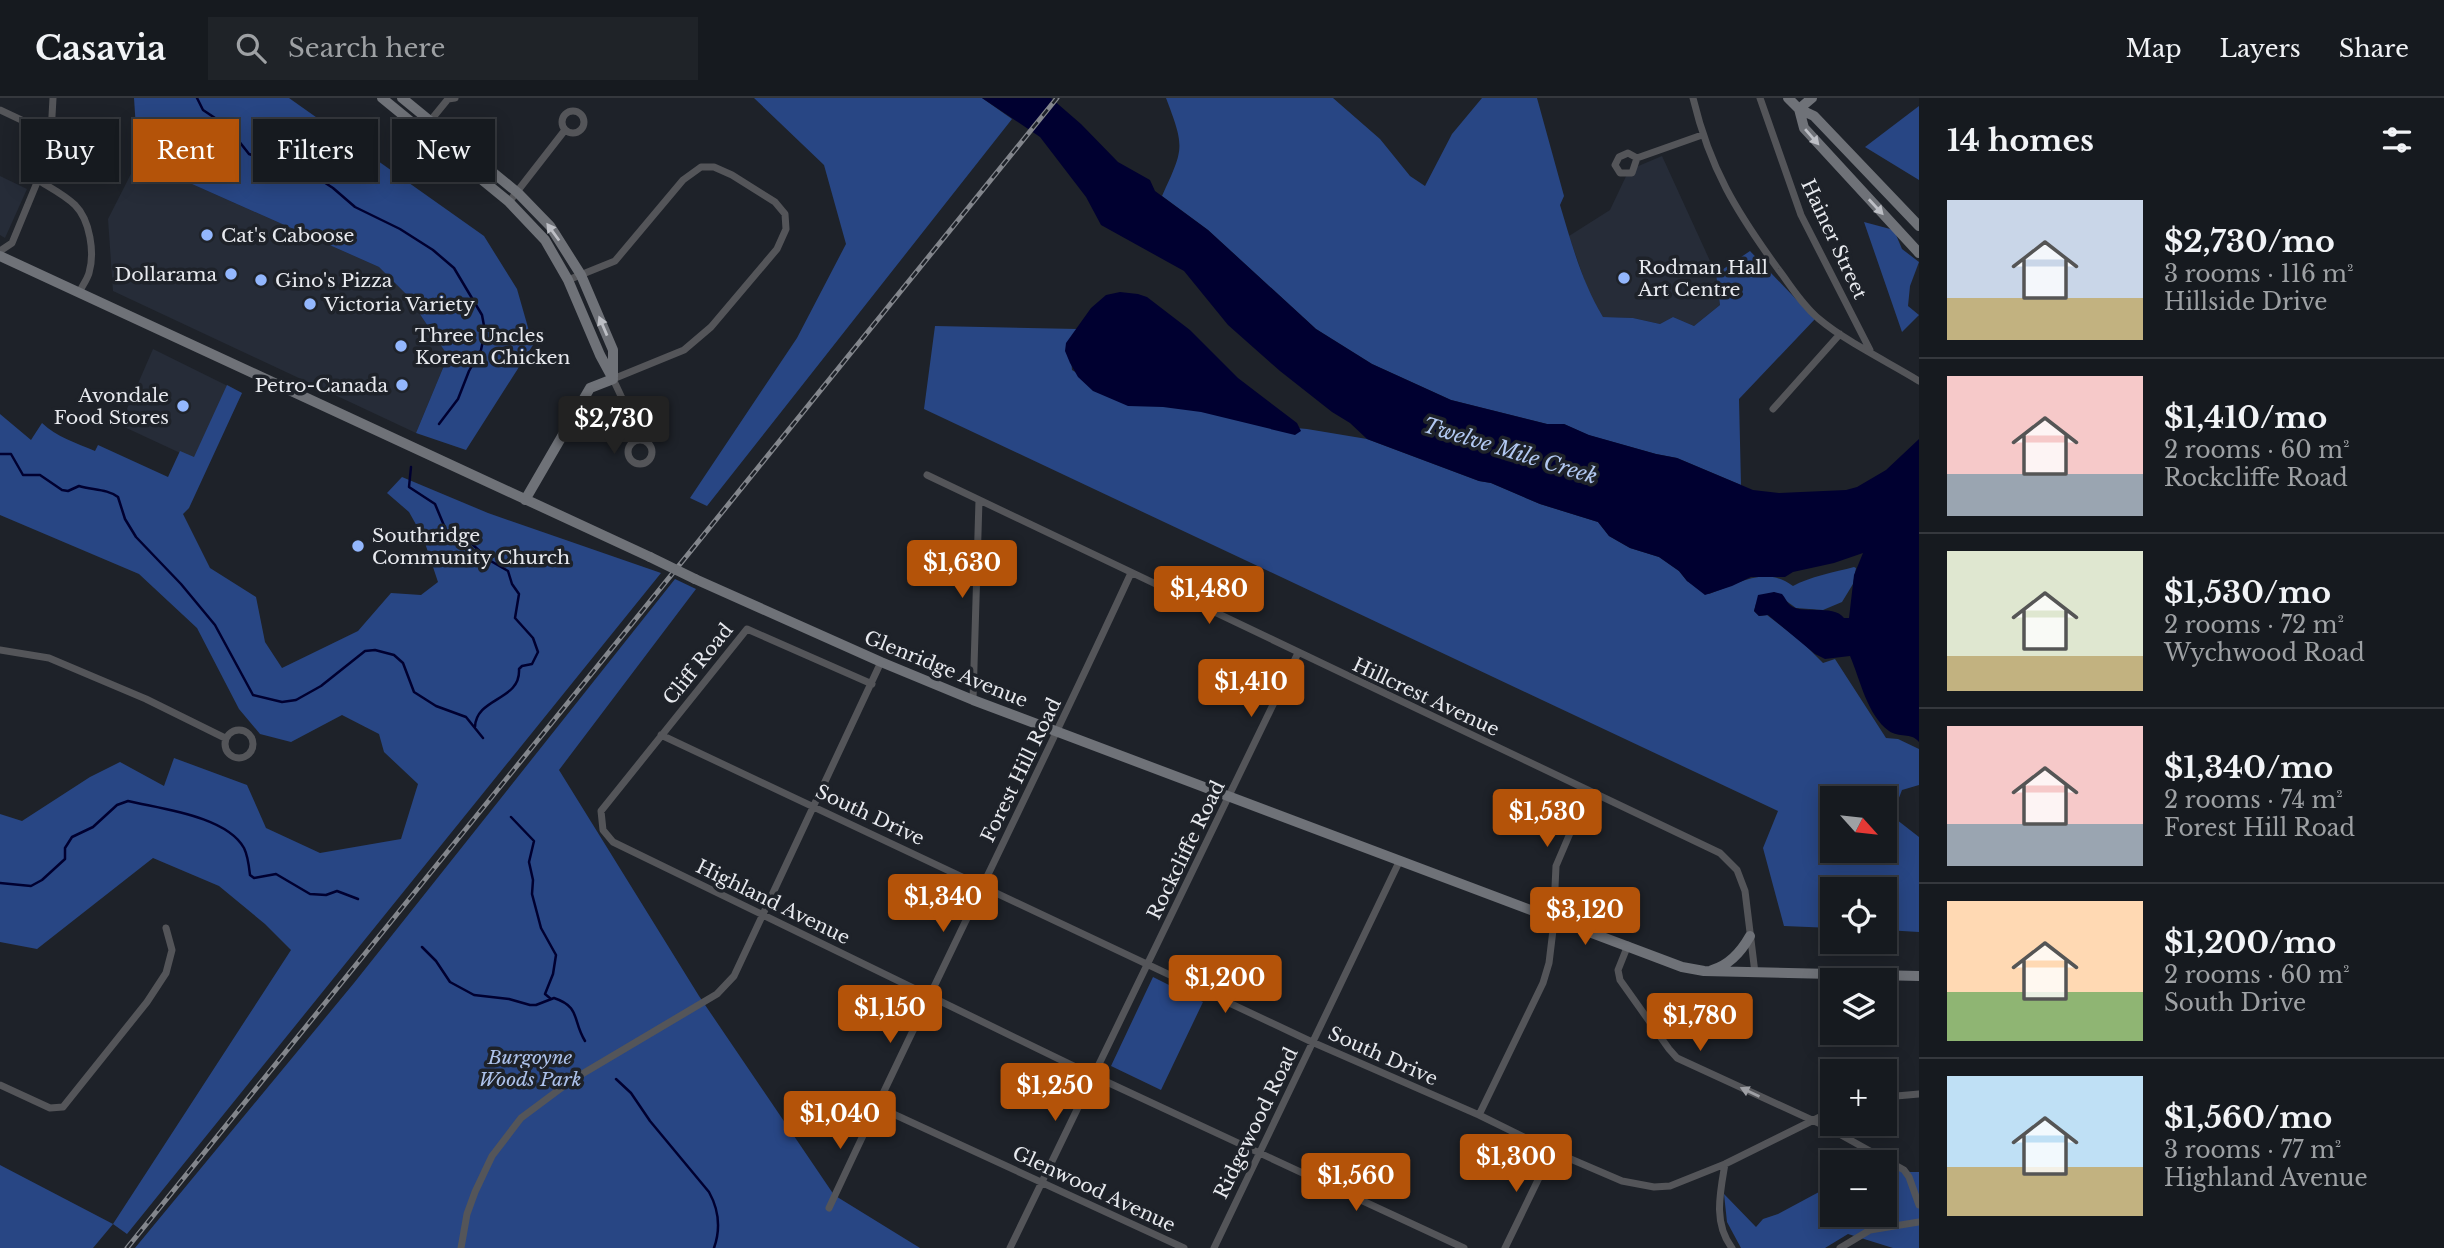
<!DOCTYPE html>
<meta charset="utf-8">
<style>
body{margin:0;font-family:"Libre Baskerville",serif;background:#1f2328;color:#f1f3f6;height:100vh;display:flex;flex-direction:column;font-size:26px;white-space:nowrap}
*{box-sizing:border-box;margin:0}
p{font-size:23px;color:#9ea1a4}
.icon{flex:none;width:38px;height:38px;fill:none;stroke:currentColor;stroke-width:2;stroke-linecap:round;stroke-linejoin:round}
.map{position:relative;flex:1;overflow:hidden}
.sheet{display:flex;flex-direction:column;background:#161a1f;width:525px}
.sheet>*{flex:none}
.banner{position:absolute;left:21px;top:21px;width:665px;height:63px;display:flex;gap:14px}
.needle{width:46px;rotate:117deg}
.tools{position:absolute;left:1820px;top:688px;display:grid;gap:14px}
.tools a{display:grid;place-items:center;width:77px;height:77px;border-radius:0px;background:#161a1f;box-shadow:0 4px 18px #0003,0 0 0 2px #35383d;font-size:35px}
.price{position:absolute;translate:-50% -60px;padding:0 16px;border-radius:7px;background:#b45309;color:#fff;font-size:23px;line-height:46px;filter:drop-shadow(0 2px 4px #0008)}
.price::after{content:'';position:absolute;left:50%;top:42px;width:21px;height:16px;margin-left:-10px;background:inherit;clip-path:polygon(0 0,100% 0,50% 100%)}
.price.on{background:#222;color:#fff}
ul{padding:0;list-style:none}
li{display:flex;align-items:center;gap:21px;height:175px;padding:0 28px}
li+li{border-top:2px solid #35383d}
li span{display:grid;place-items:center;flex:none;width:196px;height:140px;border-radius:0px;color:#555}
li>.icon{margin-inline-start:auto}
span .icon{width:84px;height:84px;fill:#fffc;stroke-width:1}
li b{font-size:30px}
h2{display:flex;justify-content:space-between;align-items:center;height:84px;padding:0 28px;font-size:30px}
.chip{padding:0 24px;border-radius:0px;background:#161a1f;box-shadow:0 4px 18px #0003,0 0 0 2px #35383d;font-size:24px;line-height:63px}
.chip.on{background:#b45309;color:#fff}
header{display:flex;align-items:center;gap:42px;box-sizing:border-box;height:98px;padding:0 35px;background:#161a1f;border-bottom:2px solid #35383d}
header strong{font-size:33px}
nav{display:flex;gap:38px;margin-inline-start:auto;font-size:24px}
.search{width:490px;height:63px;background:#1f2328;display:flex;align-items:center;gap:18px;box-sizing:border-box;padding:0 24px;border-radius:0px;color:#9ea1a4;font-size:26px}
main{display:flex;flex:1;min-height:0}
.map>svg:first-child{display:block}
.built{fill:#262c38}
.green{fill:#284684;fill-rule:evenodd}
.water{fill:#000030}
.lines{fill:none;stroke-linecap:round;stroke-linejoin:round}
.stream{stroke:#000030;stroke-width:2.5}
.street{stroke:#545559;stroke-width:7}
.secondary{stroke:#6f7278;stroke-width:10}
.rail-casing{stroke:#83868c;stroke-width:5}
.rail{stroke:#1e2229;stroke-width:2.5;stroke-dasharray:8;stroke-linecap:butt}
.secondary-bridge{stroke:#6f7278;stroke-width:10}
.oneway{fill:#bdbfc5}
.oneway2{fill:#9e9fa4}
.poi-dot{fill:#93b7fd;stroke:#1e2229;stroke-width:2.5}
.labels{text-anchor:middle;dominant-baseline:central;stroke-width:7;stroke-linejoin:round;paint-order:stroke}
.poi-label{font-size:19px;fill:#e7e9ee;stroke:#1e2229;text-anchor:start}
.street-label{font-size:19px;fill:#e7e9ee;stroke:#1e2229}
.park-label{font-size:19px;font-style:italic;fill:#adc2eb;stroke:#1e2229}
.water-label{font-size:21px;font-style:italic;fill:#b2c8f1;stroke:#1e2229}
</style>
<header>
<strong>Casavia</strong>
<div class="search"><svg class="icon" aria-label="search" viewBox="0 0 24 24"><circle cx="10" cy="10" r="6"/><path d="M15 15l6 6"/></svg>Search here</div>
<nav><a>Map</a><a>Layers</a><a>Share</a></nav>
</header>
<main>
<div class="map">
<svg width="1919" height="1150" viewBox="0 0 1919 1150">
<rect width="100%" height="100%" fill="#1e2229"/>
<!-- built -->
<path class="built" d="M 1662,58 L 1716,176 L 1720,207 L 1694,228 L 1673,219 L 1660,226 L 1633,220 L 1603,219 L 1589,195 L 1569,138 L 1610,112 L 1629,72 Z
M 138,62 L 379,169 L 407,197 L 448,258 L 416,335 L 113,193 L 108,121 Z
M 0,78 L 27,91 L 5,140 L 0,137 Z
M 153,251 L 242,295 L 206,367 L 120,327 Z"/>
<!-- green -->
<path class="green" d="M 134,0 L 289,0 L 484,138 L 517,191 L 533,247 L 466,352 L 416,335 L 448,258 L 407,197 L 379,169 L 138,62 Z
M 754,0 L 982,0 L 1012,21 L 707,408 L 690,400 L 797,240 L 846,146 L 824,67 Z
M 1166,0 L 1333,0 L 1380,41 L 1410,78 L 1425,88 L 1452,36 L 1482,0 L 1537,0 L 1564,98 L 1560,107 C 1572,147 1582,184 1603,219 L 1633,220 L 1660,226 L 1673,219 L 1694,228 L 1720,207 L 1716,176 L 1750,153 L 1815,221 L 1739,301 L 1741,387 L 1677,360 L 1656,356 L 1588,337 L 1564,326 L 1547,326 L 1451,302 L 1372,266 L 1316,231 L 1208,132 L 1162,98 C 1184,50 1185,50 1166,0 Z
M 1919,8 L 1919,82 L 1865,49 Z
M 1864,124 L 1894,132 L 1902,151 L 1919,164 L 1910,188 L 1908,208 L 1919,217 L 1902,234 Z
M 935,228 L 1078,231 L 1070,249 L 1072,272 L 1082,278 L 1261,327 L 1307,331 L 1367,341 L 1479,383 L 1491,385 L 1540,406 L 1598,424 L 1609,438 L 1630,450 L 1659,459 L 1679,473 L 1687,483 L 1709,496 C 1738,486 1765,467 1793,488 C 1809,479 1835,474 1854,469 L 1856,470 L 1853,486 L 1842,504 L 1823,512 L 1796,510 L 1774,494 L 1756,506 L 1754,513 L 1759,518 L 1767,517 L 1802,544 L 1823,565 L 1835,561 L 1886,640 L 1898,641 L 1919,651 L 1919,687 L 1902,692 L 1892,718 L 1919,739 L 1919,834 L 1885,832 L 1885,791 L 1832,791 L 1832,830 L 1784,828 L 1763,750 L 1778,713 L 924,311 ZM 1832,700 L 1885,700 L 1885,752 L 1832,752 Z
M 227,287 L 242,295 L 189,410 L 183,416 L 210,470 L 256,499 L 265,544 L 282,570 L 358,533 L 391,495 L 421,497 L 438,484 L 423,439 L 409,414 L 387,395 L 402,379 L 488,415 L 661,475 L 127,1136 L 113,1126 L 93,1150 L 0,1150 L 0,1067 L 113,1126 L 291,852 L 265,826 L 219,788 L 153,760 L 37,851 L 0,844 L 0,716 L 22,723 L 90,679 L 120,664 L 164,688 L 174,660 L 247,687 L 266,730 L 320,755 L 401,741 L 418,686 L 384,654 L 379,636 L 342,617 L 291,644 L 260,636 L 239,611 L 197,530 L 139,476 L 0,417 L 0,316 L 31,342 L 42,325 C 57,339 76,345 95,353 L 98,347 L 168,379 L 180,353 L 194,359 Z
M 675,481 L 696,491 L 559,672 L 699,898 L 834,1097 L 920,1150 L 135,1150 L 354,885 Z
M 1153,879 L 1203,904 L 1161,992 L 1111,968 Z
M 1899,1070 L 1910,1074 L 1919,1074 L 1919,1150 L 1893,1150 L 1848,1136 L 1825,1150 L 1741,1150 L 1727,1124 L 1724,1096 L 1756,1129 L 1763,1121 L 1778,1116 L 1832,1087 L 1832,1116 L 1885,1116 L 1885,1072 Z"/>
<!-- water -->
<path class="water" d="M 982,0 L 1051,0 L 1081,26 L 1118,64 L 1150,82 L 1155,93 L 1208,132 L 1316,231 L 1372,266 L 1451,302 L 1547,326 L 1564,326 L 1589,337 L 1656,356 L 1677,360 L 1753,392 L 1779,395 L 1846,392 L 1857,389 L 1886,372 L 1919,341 L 1919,644 C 1911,634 1899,640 1889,633 C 1867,617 1860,581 1850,558 L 1825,561 L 1815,556 L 1768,517 L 1759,518 L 1754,513 L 1758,497 L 1774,494 L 1782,496 C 1785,499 1786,503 1789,506 C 1800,518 1833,505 1844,520 L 1849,520 L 1854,477 L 1863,455 L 1834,465 L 1793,474 L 1785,479 L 1751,479 L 1732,488 L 1705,497 L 1687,483 L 1679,473 L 1659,459 L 1630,450 L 1609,438 L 1598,424 L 1540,406 L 1491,385 L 1479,383 L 1367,341 L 1350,325 L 1332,314 L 1280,273 L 1228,227 L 1184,173 L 1101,127 L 1086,99 L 1040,39 Z
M 1120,194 L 1138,196 L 1147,199 L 1190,232 L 1238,280 L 1297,325 L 1301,333 L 1295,337 L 1201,314 L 1163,309 L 1128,308 L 1093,293 L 1078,279 L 1070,265 L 1065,253 L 1066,245 L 1091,210 L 1106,197 Z"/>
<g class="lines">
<!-- stream -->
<path class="stream" d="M 197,0 L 203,12 L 227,28 L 249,56 L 261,60 L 279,59 L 290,62 L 333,90 L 355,109 L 400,131 L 433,152 L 454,170 L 482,217 L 485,233 L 481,252 L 469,273 L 458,301 L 439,326
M 0,356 L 11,356 L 23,377 L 40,377 L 62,392 L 68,393 L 79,388 C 92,392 108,391 118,399 L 125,421 L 136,439 L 181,486 L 215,527 L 253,597 L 282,604 L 296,602 L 321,588 L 365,553 L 375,552 L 394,557 L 403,565 L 414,594 L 436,608 L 466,619 L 483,640
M 411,369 L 409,389 L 435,406 L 448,437 L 454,442 L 471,445 L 489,462 L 508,473 L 512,486 L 519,496 L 515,520 L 533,540 L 538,554 L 532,566 L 522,568 L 519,571 C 521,603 476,599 475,629
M 511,719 L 534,743 L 529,764 L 533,782 L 532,796 L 541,830 L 556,857 L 553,876 L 545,896 L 551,901
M 0,785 L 31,788 L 42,782 L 65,761 L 65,750 L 72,739 L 93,729 L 117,707 L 128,703 C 161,711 226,718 244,750 C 248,758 249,768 250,777 L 254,780 L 276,776 L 310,796 L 326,797 L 337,793 L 358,801
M 422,849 L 436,863 L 450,884 L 474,897 L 509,901 L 530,907 L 536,907 L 554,900 C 581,909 572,922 585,943
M 616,981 L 631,995 L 650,1023 L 709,1094 C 719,1112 721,1130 714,1150"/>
<!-- street -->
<path class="street" d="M 1693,0 C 1710,71 1736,113 1778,171 C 1791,188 1802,207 1819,221 C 1845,243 1888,264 1919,283
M 1760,0 L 1801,117 L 1870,252
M 0,12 L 51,36
M562 24a11 11 0 1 1 22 0a11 11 0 1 1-22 0Z
M 422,33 L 448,1 L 455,0
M 1637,60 L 1632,75 L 1620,75 L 1615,67 L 1619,59 L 1628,55 L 1637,60 L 1702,37
M 38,82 C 49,89 65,97 75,107 C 90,122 95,155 89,175 C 87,182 82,188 79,195
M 509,104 L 565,32
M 0,153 L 12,145 L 38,82 L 51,36 L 53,0
M 568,182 L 615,163 L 683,82 L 701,69 L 714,69 L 732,77 L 775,104 L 785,116 L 786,131 L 777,151 L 711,229 L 684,252 L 613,281 L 629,315 L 637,342
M 1773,311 L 1840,236
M628 354a12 12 0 1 1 24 0a12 12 0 1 1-24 0Z
M 927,377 L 1720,755 L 1737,772 L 1745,793 L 1755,875
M 0,552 L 49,560 L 146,601 L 225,640
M 872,586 L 747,531 L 601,713 L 603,732 L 613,744 L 1094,978 L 1464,1150
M 973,602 L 979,402
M225 646a14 14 0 1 1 28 0a14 14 0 1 1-28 0Z
M 661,637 L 1312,944 L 1479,1017 L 1552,1053 L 1622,1083 L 1654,1089 L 1670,1088 L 1725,1066 L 1832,1013
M 1628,847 L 1618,872 L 1620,882 L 1669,951 L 1677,960 L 1825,1028 L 1904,1072 L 1909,1079 L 1919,1107
M 0,987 L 50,1010 L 63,1009 L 147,904 L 166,875 L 172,852 L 166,830
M 1885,999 L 1919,996
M 876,1008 L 1184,1150
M 1479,1017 L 1543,885 L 1549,865 L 1553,832 L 1556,768 L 1588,693
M 1725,1066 C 1720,1095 1713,1125 1732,1150
M 829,1110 C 928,897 1033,688 1131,475
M 461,1150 L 467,1116 L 475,1094 L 492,1058 L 521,1020 L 572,982 L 717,896 L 734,878 L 881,564
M 1010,1150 L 1298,555
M 1214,1150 L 1400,762
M 1505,1150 L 1552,1053
M 1840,1150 L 1870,1132 L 1919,1124"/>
<!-- secondary -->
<path class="secondary" d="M 382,0 L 509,104 L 545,142 L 568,182 L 600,257 L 613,281
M 402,0 L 518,95 L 550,128 L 581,177 L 613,252 L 613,279
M 1788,0 L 1799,11 L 1814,18 L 1919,128
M 1799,11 L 1804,30 L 1919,155
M 1799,11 L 1812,0
M 0,158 L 650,459
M 525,402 L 590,290 L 613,281
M 695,481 L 881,564 L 973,602 L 1682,869 L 1704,873 L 1919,878
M 1712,872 C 1730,867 1741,854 1750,838"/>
<defs>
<path id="rail" d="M 127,1150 L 1057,0"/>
</defs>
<!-- rail casing -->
<use href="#rail" class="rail-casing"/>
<!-- rail -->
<use href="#rail" class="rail"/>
<!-- secondary-bridge -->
<path class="secondary-bridge" d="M 650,459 L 695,481"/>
</g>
<!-- one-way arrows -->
<defs><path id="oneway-solid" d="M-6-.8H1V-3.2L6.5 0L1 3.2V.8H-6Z" transform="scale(1.75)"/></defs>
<g class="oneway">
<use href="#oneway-solid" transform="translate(1812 39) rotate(49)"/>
<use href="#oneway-solid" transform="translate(1876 109) rotate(47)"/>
<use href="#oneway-solid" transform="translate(553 134) rotate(-126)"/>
<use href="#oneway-solid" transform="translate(603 228) rotate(-113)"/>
</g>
<use class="oneway2" href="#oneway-solid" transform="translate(1750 994) rotate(-155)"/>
<!-- markers -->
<g class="poi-dot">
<circle cx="207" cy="137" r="7"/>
<circle cx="231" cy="176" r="7"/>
<circle cx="1624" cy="180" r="7"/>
<circle cx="261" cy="182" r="7"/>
<circle cx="310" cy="206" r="7"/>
<circle cx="401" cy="248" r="7"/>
<circle cx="402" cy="287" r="7"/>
<circle cx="183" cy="308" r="7"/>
<circle cx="358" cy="448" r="7"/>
</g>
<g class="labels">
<!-- poi labels -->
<g class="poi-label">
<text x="221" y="137">Cat's Caboose</text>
<text x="1638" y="169">Rodman Hall<tspan x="1638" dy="22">Art Centre</tspan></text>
<text x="217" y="176" text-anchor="end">Dollarama</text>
<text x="275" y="182">Gino's Pizza</text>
<text x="324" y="206">Victoria Variety</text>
<text x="415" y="237">Three Uncles<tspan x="415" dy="22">Korean Chicken</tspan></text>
<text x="388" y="287" text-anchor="end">Petro-Canada</text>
<text x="169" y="297" text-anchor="end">Avondale<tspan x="169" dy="22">Food Stores</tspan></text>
<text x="372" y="437">Southridge<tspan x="372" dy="22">Community Church</tspan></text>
</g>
<!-- street labels -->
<g class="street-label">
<text transform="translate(1834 141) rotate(65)">Hainer Street</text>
<text transform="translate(698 566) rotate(-51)">Cliff Road</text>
<text transform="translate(946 571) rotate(22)">Glenridge Avenue</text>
<text transform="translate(1426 599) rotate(25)">Hillcrest Avenue</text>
<text transform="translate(1021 672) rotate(-64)">Forest Hill Road</text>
<text transform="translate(870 717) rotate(25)">South Drive</text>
<text transform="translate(1186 752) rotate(-64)">Rockcliffe Road</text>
<text transform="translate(773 804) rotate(26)">Highland Avenue</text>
<text transform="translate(1383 958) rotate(24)">South Drive</text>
<text transform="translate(1256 1025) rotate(-64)">Ridgewood Road</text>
<text transform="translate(1094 1091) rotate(25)">Glenwood Avenue</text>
</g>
<!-- park labels -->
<g class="park-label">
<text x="530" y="959">Burgoyne<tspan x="530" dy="22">Woods Park</tspan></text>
</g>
<!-- water labels -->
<g class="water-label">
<text transform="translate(1510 353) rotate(17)">Twelve Mile Creek</text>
</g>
</g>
</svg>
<div class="tools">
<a><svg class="needle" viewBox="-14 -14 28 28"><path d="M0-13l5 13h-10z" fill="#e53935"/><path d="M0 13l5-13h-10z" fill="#9ea1a4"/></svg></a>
<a><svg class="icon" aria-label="locate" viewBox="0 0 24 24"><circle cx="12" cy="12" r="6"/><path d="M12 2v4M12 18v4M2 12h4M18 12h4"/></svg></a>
<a><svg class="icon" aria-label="layers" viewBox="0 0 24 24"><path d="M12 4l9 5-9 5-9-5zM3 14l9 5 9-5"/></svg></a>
<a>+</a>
<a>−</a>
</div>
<b class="price on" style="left:614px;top:358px">$2,730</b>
<b class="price" style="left:962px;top:502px">$1,630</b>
<b class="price" style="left:1209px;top:528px">$1,480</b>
<b class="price" style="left:1251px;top:621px">$1,410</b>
<b class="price" style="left:1547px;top:751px">$1,530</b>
<b class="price" style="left:943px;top:836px">$1,340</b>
<b class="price" style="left:1585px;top:849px">$3,120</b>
<b class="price" style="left:1225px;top:917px">$1,200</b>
<b class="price" style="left:890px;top:947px">$1,150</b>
<b class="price" style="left:1700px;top:955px">$1,780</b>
<b class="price" style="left:1055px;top:1025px">$1,250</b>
<b class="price" style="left:840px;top:1053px">$1,040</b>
<b class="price" style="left:1516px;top:1096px">$1,300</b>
<b class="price" style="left:1356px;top:1115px">$1,560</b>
<div class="banner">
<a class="chip">Buy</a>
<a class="chip on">Rent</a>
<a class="chip">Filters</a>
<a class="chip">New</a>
</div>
</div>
<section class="sheet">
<h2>14 homes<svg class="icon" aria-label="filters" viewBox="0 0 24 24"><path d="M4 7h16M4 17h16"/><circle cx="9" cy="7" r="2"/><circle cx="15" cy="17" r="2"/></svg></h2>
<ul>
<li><span style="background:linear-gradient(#c9d6e8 70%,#c2b280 0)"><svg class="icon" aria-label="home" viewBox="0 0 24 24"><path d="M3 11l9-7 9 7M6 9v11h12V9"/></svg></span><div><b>$2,730/mo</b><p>3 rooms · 116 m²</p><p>Hillside Drive</p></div></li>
<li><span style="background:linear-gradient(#f6c9c9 70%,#9aa5b1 0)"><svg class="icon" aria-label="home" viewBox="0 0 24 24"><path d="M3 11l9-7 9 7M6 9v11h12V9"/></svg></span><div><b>$1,410/mo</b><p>2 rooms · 60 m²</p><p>Rockcliffe Road</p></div></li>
<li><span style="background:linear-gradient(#dfe7d0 75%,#c2b280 0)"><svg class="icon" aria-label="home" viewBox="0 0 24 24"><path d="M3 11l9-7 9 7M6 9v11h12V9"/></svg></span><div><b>$1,530/mo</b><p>2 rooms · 72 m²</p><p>Wychwood Road</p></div></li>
<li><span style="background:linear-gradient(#f6c9c9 70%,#9aa5b1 0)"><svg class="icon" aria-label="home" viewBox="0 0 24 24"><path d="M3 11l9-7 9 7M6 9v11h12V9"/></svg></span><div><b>$1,340/mo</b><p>2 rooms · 74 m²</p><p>Forest Hill Road</p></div></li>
<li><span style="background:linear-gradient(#ffd9b3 65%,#8fb573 0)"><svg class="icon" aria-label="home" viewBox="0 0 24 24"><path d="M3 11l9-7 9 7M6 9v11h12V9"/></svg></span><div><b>$1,200/mo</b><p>2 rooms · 60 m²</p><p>South Drive</p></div></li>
<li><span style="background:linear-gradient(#bfe0f5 65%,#c2b280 0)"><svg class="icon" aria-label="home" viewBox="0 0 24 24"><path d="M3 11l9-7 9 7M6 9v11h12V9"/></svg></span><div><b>$1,560/mo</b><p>3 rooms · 77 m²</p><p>Highland Avenue</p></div></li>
</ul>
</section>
</main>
